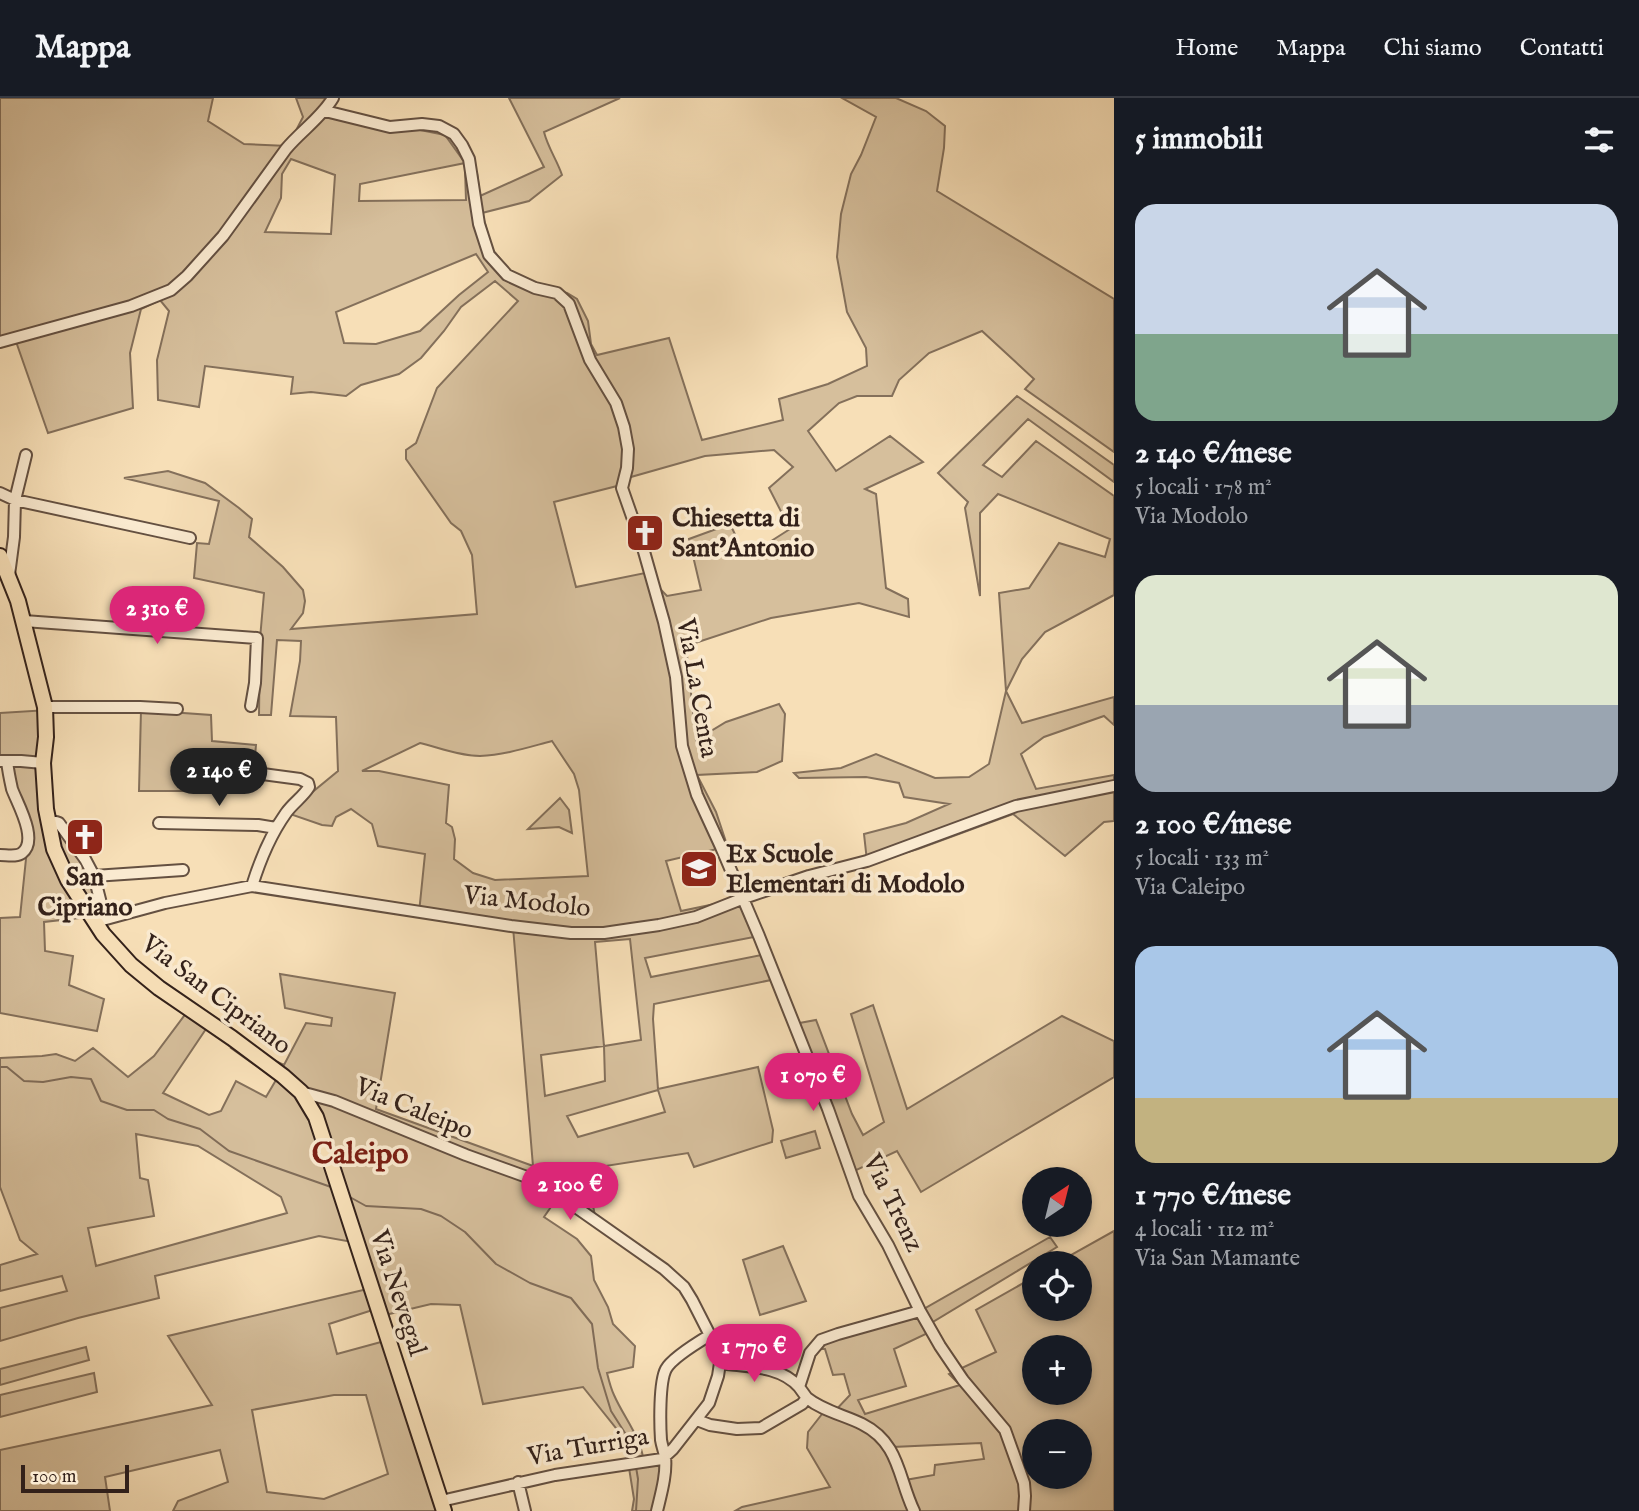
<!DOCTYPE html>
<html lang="it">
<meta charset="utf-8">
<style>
body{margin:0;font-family:"IM FELL English",serif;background:#242831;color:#f1f3f6;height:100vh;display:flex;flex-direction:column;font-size:26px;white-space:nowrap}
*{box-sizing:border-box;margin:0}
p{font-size:23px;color:#9ea1a6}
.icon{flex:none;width:38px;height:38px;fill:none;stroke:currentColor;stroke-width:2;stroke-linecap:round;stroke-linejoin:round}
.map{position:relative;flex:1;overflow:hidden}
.side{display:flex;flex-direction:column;background:#171b24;width:525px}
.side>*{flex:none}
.needle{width:46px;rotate:35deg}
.controls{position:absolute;left:1022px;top:1069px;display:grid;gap:14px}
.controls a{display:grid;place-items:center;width:70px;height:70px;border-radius:50%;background:#171b24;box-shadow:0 4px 10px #0003;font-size:35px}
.scale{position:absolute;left:21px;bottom:18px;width:108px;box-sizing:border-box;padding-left:7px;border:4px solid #33211a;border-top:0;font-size:19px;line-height:24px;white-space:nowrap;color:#33211a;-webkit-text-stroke:5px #faead0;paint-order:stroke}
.price{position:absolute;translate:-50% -60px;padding:0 16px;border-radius:24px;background:#db2777;color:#fff;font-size:23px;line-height:46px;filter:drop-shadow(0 2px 4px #0008)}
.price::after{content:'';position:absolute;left:50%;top:42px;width:21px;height:16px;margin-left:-10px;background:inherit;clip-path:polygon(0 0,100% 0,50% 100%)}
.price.active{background:#222;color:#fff}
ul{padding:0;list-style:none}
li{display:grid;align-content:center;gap:14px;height:371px;padding:0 21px}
li span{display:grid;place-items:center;height:217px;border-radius:21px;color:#555}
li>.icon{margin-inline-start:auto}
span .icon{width:126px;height:126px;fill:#fffc;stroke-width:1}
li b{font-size:30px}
h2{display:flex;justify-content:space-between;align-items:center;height:84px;padding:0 21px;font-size:30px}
header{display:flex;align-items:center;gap:42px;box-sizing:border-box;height:98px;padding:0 35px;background:#171b24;border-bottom:2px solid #363941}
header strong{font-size:33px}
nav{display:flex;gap:38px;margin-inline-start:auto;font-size:24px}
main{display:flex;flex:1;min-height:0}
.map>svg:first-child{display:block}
.green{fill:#d6bf9c;stroke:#84705b;stroke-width:2;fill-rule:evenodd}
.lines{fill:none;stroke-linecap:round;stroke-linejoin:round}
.stream{stroke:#806c58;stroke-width:2}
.minor-casing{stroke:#645041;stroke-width:14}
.major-casing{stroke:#33211a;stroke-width:18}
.minor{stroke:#faead0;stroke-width:10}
.major{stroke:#f7dfb7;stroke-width:14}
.labels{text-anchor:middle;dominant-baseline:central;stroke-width:7;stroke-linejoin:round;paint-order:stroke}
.poi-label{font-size:26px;font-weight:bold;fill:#33211a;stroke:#faead0;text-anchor:start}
.street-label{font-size:26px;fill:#33211a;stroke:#faead0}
.quarter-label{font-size:30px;font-weight:bold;fill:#7a1f14;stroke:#faead0}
</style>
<header>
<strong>Mappa</strong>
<nav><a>Home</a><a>Mappa</a><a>Chi siamo</a><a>Contatti</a></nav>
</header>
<main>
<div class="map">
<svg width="1114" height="1413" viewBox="0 0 1114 1413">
<rect width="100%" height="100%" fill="#f7dfb7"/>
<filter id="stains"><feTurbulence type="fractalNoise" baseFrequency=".00286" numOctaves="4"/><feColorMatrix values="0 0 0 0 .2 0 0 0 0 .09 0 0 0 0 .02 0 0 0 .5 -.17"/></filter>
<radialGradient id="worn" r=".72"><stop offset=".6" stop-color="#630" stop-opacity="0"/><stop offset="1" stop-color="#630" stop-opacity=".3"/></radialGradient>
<!-- green -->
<path class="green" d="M 0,0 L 213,0 L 208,23 L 244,46 L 288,48 L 303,19 L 296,0 L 333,0 L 326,13 L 445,37 L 465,65 L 360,86 L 359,103 L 466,102 L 465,72 L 477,75 L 480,98 L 544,69 L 509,0 L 620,0 L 544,34 C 548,50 557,62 562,77 L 529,103 L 482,115 L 492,151 L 506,168 L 515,184 L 567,195 L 577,201 L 588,223 L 591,246 L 597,257 L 669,240 L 702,342 L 783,322 L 779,301 L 828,286 L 867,268 L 866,250 L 847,214 L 837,159 L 841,116 L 851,76 L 861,57 L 876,19 L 842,0 L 896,0 L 926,13 L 945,28 L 944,50 L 937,93 L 1114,201 L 1114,354 L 1025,291 L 1034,281 L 982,233 L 929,255 L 899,282 L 892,298 L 857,298 L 839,305 L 808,333 L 836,373 L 890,338 L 923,364 L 865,391 L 876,396 L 886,490 L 908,501 L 909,519 L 859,505 L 771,520 L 686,548 L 696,642 L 726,624 L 779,606 L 785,616 L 782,663 L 757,674 L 697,677 L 716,714 L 727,747 L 717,751 L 666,763 L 681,813 L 744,800 L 759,838 L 645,860 L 651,879 L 766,856 L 776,881 L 654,906 L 653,921 L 658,991 L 758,969 L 773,1032 L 772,1044 L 694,1069 L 688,1055 L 586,1071 L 595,1118 L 560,1096 L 544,1119 L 577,1141 L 591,1158 L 594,1182 L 608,1209 L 613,1226 L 635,1248 L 633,1269 L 607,1275 C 609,1283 611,1291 614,1297 C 624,1320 642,1340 644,1366 L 663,1362 L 656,1413 L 632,1413 L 634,1401 L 629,1370 L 627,1344 L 583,1289 L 483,1306 L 460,1207 L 431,1206 L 385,1217 L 382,1209 L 329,1226 L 337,1256 L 392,1241 L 447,1413 L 173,1413 L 178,1403 L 228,1384 L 220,1352 L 105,1379 L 110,1413 L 0,1413 L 0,1352 L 212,1307 L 168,1238 L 376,1189 L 364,1146 L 319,1138 L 155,1178 L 159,1200 L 78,1220 L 0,1243 L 0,1210 L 67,1193 L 62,1178 L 0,1193 L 0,1167 L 37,1156 L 20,1142 L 0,1089 L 0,960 L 42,958 L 56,956 L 75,963 L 93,950 L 128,979 L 154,958 L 190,910 L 210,925 L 163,995 L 209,1017 L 221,1013 L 236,983 L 266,999 L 276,982 L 231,950 L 236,943 L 245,949 L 284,967 L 306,925 L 331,928 L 332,920 L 285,910 L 280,876 L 395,895 L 376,1011 L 533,1068 L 513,829 L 419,815 L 425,756 L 378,748 L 372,726 L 351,711 L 336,719 L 332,728 L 322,727 L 287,715 L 338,673 L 336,619 L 290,618 L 300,563 L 301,543 L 277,542 L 271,617 L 259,617 L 260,541 L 264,495 L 194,480 L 197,445 L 209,446 L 219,403 L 124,380 L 168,373 L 205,385 L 239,410 L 252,421 L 249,439 L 283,469 L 303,492 L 305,503 L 303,515 L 291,531 L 477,516 L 472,457 L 461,433 L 451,425 L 406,361 L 406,352 L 416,345 L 437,290 L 518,203 L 495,183 L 461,209 L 444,233 L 421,260 L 399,276 L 361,287 L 346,298 L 311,294 L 291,296 L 293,279 L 205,268 L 199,309 L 158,302 L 157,262 L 169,213 L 160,202 L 141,211 L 130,255 L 133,310 L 48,335 L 13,235 L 0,240 ZM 291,61 L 335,77 L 331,136 L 265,134 L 281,100 L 282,76 ZM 476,156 L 488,174 L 459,197 L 420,233 L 376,246 L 344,245 L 336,214 ZM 774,352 L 793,369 L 769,390 L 790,431 L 746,459 L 730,426 L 689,441 L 701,492 L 667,498 L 645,475 L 576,489 L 554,404 L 617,388 L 631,379 L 705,358 ZM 552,643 L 574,676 L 579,692 L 588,778 L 495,782 L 473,775 L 454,761 L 455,741 L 452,729 L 446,725 L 449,687 L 379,673 L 362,673 L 420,645 C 440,650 460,658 480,658 C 505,657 529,649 552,643 ZM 630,841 L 641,942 L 604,948 L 595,844 ZM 604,948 L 605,983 L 545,998 L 541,957 ZM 658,992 L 665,1014 L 578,1039 L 567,1018 ZM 136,1036 L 198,1048 L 281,1099 L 287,1115 L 96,1168 L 88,1130 L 154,1118 L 148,1082 L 140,1080 ZM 334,1297 L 366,1297 L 388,1376 L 324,1401 L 267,1394 L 252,1312 Z
M 1017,298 L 1114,367 L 1114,384 L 1028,321 L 983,367 L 1002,379 L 1036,343 L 1114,398 L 1114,497 L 1045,534 L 1022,561 L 1006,593 L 1022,625 L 1114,599 L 1114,627 L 1104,618 L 1044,639 L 1021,656 L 1036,691 L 1114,677 L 1114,723 L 1104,724 L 1065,758 L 1013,716 L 918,751 L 870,765 L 867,763 L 864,736 L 906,725 L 949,706 L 904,699 L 899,685 L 866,679 L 799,680 L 794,675 L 841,670 L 876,656 L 935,680 L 969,679 L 989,666 L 1006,593 L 999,495 L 1029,490 L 1059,445 L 1105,459 L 1110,441 L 998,396 L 980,415 L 980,498 L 965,410 L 968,404 L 938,375 Z
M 48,612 L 50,706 L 54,727 L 85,766 L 100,811 L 97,818 L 44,824 L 45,853 L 73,858 L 69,887 L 104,901 L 97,933 L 0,915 L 0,820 L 20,819 L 27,751 L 7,664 L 0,664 L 0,615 Z
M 141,612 L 211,617 L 212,643 L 256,647 L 253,679 L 209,679 L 210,693 L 139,693 Z
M 560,700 L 569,712 L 572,735 L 559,729 L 528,731 Z
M 873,907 L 907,1011 L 1062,918 L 1114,943 L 1114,979 L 921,1094 L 897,1053 L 850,1075 L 794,926 L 816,922 L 852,1016 L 863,1037 L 884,1024 L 851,916 Z
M 815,1033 L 820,1050 L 786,1060 L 781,1043 Z
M 1114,1133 L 1114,1413 L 735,1413 L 742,1409 L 830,1389 L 807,1350 L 808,1334 L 826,1311 L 833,1315 L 850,1297 L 844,1276 L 833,1277 L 825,1251 L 820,1251 L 820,1237 L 920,1213 L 1050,1139 L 1057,1149 L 928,1227 L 930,1234 L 894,1251 L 906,1288 L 858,1302 L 865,1316 L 960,1287 L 949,1276 L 996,1254 L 976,1212 L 1034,1179 L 1034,1211 L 1080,1211 L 1080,1166 L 1057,1165 ZM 1034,1250 L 1080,1250 L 1080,1295 L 1034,1295 ZM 1034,1334 L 1080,1334 L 1080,1379 L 1034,1379 ZM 981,1345 L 984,1361 L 935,1367 L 934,1377 L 905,1382 L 893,1349 Z
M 783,1148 L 806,1203 L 760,1217 L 743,1162 Z
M 86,1249 L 89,1262 L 0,1287 L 0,1271 Z
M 94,1275 L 97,1294 L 0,1319 L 0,1297 Z"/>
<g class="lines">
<!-- stream -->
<path class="stream" d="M 0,969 L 7,969 L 24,983 L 43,984 L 71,979 L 91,981 L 101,1003 L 127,1012 L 154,1012 L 168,1021 L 200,1031 L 229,1053 L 331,1089
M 348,1098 L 366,1108 L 421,1111 L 441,1118 L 465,1134 L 496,1166 L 530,1185 L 571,1200 L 592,1226 L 598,1270 L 611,1313 L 632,1346 L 635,1360
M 636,1369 L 638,1381 L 636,1413"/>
<defs>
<path id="minor" d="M 325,13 L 390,29 L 422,26 L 439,28 L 454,36 L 462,47 L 469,61 L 479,126 L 489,157 L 507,177 L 535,190 L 557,195 L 569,206 L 590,262 L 616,305 L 624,329 L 628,351 L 627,370 L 622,390 L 643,450 L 664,524 L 676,579 L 682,648 L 697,697 L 721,749 L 759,838 L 828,1011 L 859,1098 L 888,1147 L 920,1213 L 940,1248 L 963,1282 L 1005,1332 L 1024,1385 L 1025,1398 L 1024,1413
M 0,244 L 131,208 L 171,192 L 187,178 L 223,138 L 286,51 C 301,33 321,20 333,0
M 0,395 L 15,402 L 190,440
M 9,477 L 14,439 L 15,402 L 26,357
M 24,523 L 257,540 L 255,585 L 251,608
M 45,609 L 140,609 L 177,611
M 1,663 L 21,663 L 43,665
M 48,725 L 56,724 L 59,725 L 85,761 L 94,778 L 105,821
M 159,725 L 258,727 L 276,730
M 0,757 C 7,757 17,759 22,755 C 39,742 17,705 12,691 C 10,682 8,672 7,663
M 94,778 L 183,772
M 252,788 C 260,762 271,736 286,715 C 293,705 303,699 309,689 L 308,685 L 300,681 L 255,675
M 95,824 L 165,805 L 252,788 L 511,828 L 571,835 L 604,835 L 631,831 L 659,827 L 696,819 L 744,800 L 809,778 L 867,763 L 1016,708 L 1114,688
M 301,994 L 334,1003 L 466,1057 L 538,1083 L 560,1098 L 664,1171 L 684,1189 L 692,1202 L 718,1253 L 720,1265 L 718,1278 L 709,1305 L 673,1351 L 662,1361 L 555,1377 L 441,1403
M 720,1265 C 746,1269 780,1267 799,1289
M 807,1300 C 823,1313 844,1317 862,1326 C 900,1345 898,1380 914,1413
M 697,1322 L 710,1327 L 737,1331 L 761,1330 L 802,1306 L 807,1300 L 799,1289 L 810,1255 L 821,1242 L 838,1236 L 920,1213
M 518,1384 L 525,1413
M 657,1413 C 661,1396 667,1376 665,1358 C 664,1353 662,1348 661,1342 C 660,1327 659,1284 666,1271 C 672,1260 700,1243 710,1237"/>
<path id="major" d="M 0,458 L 18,503 L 45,609 L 46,639 L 43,665 L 46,711 L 54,751 L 68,782 L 103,836 L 131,867 L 159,890 L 232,940 L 283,978 L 301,994 L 316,1019 L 444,1413"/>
</defs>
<!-- minor casing -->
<use href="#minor" class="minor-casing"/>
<!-- major casing -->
<use href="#major" class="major-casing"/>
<!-- minor -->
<use href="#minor" class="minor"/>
<!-- major -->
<use href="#major" class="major"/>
</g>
<!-- icons -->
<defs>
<symbol id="church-square" viewBox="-11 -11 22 22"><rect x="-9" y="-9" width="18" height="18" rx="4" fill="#8f2418" stroke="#faead0"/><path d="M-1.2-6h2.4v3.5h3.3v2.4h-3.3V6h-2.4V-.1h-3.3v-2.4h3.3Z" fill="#fff"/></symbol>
<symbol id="school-square" viewBox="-11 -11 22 22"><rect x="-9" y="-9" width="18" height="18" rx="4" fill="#8f2418" stroke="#faead0"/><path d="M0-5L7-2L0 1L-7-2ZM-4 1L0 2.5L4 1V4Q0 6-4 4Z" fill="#fff"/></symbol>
</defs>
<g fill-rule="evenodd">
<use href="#church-square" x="623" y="413" width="44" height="44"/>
<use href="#church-square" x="63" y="717" width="44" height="44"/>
<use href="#school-square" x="677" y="749" width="44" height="44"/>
</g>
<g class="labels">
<!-- poi labels -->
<g class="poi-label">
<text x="672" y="420">Chiesetta di<tspan x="672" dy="30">Sant'Antonio</tspan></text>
<text x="726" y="756">Ex Scuole<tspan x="726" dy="30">Elementari di Modolo</tspan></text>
<text x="85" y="779" text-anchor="middle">San<tspan x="85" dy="30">Cipriano</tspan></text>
</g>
<!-- street labels -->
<g class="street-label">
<text transform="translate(697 590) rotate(80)">Via La Centa</text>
<text transform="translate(527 804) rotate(6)">Via Modolo</text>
<text transform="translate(216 897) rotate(37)">Via San Cipriano</text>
<text transform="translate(414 1011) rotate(22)">Via Caleipo</text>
<text transform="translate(893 1105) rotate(64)">Via Trenz</text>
<text transform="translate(398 1195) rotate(72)">Via Nevegal</text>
<text transform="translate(588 1349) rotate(-10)">Via Turriga</text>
</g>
<!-- quarter labels -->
<g class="quarter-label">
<text x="360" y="1057">Caleipo</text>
</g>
</g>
<rect width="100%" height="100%" filter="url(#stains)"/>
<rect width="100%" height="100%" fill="url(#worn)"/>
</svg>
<div class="controls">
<a><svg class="needle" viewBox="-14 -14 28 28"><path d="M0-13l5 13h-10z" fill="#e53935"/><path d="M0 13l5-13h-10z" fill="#9ea1a6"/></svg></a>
<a><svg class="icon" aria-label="locate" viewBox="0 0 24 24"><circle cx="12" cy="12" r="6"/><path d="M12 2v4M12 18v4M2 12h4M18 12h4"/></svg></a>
<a>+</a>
<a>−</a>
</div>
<div class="scale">100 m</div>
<b class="price" style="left:157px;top:548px">2 310 €</b>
<b class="price active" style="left:219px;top:710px">2 140 €</b>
<b class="price" style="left:813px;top:1015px">1 070 €</b>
<b class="price" style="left:570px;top:1124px">2 100 €</b>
<b class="price" style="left:754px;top:1286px">1 770 €</b>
</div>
<section class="side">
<h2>5 immobili<svg class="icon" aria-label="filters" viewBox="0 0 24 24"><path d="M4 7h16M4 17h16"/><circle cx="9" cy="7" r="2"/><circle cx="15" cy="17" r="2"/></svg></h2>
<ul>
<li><span style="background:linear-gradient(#c9d6e8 60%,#7fa58c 0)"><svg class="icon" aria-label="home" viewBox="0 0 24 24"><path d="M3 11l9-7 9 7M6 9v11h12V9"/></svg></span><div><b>2 140 €/mese</b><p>5 locali · 178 m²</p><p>Via Modolo</p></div></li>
<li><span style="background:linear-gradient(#dfe7d0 60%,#9aa5b1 0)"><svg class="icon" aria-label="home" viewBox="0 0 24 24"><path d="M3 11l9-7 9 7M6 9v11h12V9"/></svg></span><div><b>2 100 €/mese</b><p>5 locali · 133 m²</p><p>Via Caleipo</p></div></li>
<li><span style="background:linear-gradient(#a9c7e8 70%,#c2b280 0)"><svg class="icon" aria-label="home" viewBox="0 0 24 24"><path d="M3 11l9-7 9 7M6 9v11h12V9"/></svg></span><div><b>1 770 €/mese</b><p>4 locali · 112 m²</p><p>Via San Mamante</p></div></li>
</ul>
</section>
</main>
